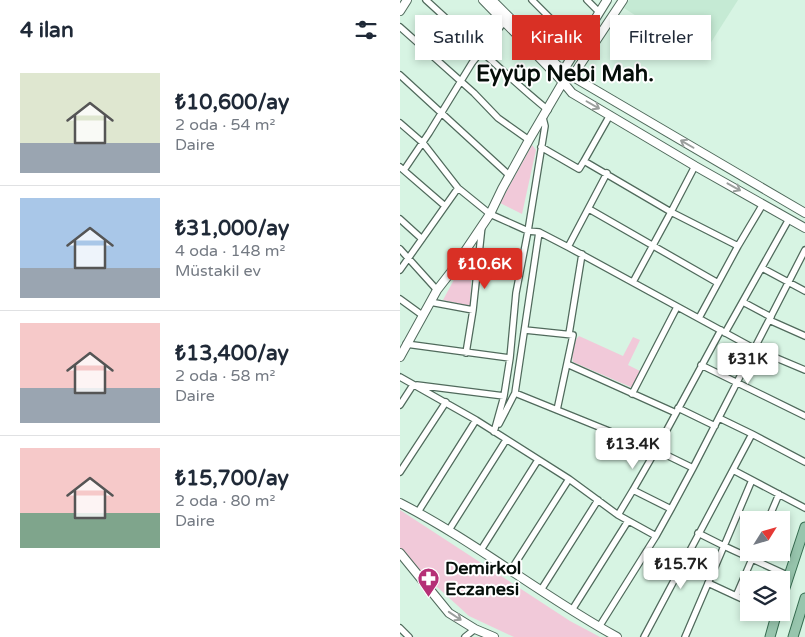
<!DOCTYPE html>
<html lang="tr">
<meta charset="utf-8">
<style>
body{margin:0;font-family:"Varela Round",sans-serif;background:#f6f6f7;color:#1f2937;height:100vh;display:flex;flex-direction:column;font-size:19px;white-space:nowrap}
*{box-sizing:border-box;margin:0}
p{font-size:16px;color:#747a83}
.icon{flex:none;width:28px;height:28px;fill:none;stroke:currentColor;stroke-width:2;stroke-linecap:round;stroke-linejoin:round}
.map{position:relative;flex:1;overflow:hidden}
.panel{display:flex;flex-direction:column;background:#fff;width:400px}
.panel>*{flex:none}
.guide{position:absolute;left:15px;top:15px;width:315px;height:45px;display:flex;gap:10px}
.needle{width:32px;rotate:53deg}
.fabs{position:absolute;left:340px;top:511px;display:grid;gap:10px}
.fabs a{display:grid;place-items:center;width:50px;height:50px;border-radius:0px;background:#fff;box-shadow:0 2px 8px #0003;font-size:25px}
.price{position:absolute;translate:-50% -42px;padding:0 11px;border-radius:5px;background:#fff;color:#222;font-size:16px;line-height:32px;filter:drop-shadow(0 1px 2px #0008)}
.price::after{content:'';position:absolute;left:50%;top:30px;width:15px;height:11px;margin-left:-8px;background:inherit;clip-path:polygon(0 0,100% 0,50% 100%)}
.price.active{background:#d93025;color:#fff}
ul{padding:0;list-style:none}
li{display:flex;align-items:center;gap:15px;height:125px;padding:0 20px}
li+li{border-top:1px solid #e0e1e3}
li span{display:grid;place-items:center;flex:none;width:140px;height:100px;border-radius:0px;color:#555}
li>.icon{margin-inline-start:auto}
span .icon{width:60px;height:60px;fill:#fffc;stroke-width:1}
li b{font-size:21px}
h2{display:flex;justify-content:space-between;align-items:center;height:60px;padding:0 20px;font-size:21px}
.tag{padding:0 18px;border-radius:0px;background:#fff;box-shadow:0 2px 8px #0003;font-size:18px;line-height:45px}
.tag.active{background:#d93025;color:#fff}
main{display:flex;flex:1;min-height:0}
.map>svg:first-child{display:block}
.built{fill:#c5ead4}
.green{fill:#f1c9d9}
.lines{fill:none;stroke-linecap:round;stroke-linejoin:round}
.street-casing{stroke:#506a5c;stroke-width:8}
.secondary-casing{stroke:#506a5c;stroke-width:10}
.primary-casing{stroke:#366c50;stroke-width:11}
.street{stroke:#fff;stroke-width:5.5}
.secondary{stroke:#fff;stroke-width:8}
.primary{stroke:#97c5ad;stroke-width:9}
.oneway{stroke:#9b9f9d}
.labels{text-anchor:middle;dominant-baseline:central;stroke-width:4;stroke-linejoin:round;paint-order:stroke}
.poi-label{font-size:18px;font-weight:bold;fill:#050e09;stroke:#fff;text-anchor:start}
.district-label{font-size:22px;font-weight:bold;fill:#050e09;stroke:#fff}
</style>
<main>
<section class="panel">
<h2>4 ilan<svg class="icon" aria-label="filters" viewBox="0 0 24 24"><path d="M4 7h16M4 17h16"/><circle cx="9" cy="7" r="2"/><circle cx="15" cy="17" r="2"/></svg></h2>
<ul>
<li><span style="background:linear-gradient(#dfe7d0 70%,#9aa5b1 0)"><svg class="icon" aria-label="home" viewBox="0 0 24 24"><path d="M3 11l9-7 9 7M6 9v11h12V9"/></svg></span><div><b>₺10,600/ay</b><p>2 oda · 54 m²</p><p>Daire</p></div></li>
<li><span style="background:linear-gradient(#a9c7e8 70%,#9aa5b1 0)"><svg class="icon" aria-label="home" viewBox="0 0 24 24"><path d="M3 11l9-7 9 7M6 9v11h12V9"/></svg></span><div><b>₺31,000/ay</b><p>4 oda · 148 m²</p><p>Müstakil ev</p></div></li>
<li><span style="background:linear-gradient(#f6c9c9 65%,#9aa5b1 0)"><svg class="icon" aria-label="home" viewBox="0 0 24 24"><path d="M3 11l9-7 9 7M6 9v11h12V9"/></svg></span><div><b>₺13,400/ay</b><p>2 oda · 58 m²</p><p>Daire</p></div></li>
<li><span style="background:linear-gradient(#f6c9c9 65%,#7fa58c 0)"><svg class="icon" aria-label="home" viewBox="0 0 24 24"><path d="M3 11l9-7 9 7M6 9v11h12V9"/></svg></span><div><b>₺15,700/ay</b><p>2 oda · 80 m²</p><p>Daire</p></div></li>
</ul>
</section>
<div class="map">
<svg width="405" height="637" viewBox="0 0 405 637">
<rect width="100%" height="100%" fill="#d7f4e3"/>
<!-- built -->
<path class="built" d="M 229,0 L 338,0 L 301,58 L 224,8 Z"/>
<!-- green -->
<path class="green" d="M 132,145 L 136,150 L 122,214 L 100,203 Z
M 72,260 L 70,306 L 43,300 L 63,263 Z
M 179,336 L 223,356 L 233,337 L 240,340 L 228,365 L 240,371 L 233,388 L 173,362 C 171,353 173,342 179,336 Z
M 0,510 L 170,621 L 200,637 L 114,637 L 69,616 L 12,564 L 0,549 Z"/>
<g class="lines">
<defs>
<path id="street" d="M 26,0 C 67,37 105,75 148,110
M 132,0 L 178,46
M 187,0 L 199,12
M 0,27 L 74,93 L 98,118 L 129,140
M 0,75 L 110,176
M 210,115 L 184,161 L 271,212 L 295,166
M 0,123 L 23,143 L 58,188 L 90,214 L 128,231 L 145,126 L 143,118
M 141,147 L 179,169 L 184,161
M 0,167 L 45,206
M 4,170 L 29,133 L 72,63 L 104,22
M 189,209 L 318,283
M 0,219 L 22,239
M 168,247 L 207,173
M 0,249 L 37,290
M 362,268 L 405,291
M 0,270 L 58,188
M 233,282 L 271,212 L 338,246
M 0,299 L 22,315
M 30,302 L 73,310
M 343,302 L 371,317
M 299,318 L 338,246 L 363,204
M 369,320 L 405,336
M 125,330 L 173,335 L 157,410
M 325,333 L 389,219
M 169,334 L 182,254
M 6,344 L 110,358
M 66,353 L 73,310 L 82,226
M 167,364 L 276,413
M 301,365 L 405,416
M 0,377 L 76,420 L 169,479 L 218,515 L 256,536 L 199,627
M 17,385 L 104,396
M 115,393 L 256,450 L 321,330
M 232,394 L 277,307
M 0,405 L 13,385
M 278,408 L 315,426
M 99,424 L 115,393 L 139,232
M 94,432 L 104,396 L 110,358 L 116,293 L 128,231 L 139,232 L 168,247 L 355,349 L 405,370
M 352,434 L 405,462
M 333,470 L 405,508
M 0,472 L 46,402
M 352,480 L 324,546 L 389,576
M 271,509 L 293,468 L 405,250
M 18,512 L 76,420
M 218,515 L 233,490
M 368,520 L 379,494
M 49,530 L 106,440
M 256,536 L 271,509 L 233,490 L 256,450 L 293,468
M 81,550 L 138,460
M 111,570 L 169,479
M 308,583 L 336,596 L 355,552
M 141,590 L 198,500
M 336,596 L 349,602
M 172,610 L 228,521
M 0,628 L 9,637
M 65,637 L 75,629
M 244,637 L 352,434 L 319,418
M 285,637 L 324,546 L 298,533"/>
<path id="secondary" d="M 83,0 L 163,82 L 172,93 L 295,166 L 405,228
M 92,0 L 163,71 L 405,213
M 0,11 L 7,0
M 167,80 L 172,77 L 223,0
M 0,357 L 37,290 L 51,272 L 90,214 L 102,189 L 129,140 L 163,82 L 163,71 L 207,0
M 0,503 C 76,542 142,596 217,637
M 0,553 L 49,613 L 75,629 L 94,637"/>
<path id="primary" d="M 381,600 L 405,527
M 370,637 L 377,612
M 393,637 L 405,598"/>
</defs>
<!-- street casing -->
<use href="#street" class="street-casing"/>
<!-- secondary casing -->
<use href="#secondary" class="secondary-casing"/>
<!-- primary casing -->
<use href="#primary" class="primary-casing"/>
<!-- street -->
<use href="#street" class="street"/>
<!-- secondary -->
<use href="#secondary" class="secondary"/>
<!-- primary -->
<use href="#primary" class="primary"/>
</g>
<!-- one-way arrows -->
<defs><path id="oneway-shaft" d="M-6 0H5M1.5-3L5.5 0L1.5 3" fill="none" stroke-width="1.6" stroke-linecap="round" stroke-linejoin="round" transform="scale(1.25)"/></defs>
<g class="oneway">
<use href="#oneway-shaft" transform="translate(193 105) rotate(30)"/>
<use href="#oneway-shaft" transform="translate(287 144) rotate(-150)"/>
<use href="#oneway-shaft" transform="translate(334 187) rotate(29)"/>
<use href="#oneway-shaft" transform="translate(55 616) rotate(34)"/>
</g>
<!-- icons -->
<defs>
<symbol id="pharmacy-pin" viewBox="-11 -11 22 30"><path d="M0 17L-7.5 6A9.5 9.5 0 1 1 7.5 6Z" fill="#b53076" stroke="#fff"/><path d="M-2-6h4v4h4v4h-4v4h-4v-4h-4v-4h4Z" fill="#fff"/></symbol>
</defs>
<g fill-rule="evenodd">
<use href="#pharmacy-pin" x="16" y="566" width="25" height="34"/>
</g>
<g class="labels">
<!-- poi labels -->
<g class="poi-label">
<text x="45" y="568">Demirkol<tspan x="45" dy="21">Eczanesi</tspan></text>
</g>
<!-- district labels -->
<g class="district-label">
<text x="165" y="74">Eyyüp Nebi Mah.</text>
</g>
</g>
</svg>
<div class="fabs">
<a><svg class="needle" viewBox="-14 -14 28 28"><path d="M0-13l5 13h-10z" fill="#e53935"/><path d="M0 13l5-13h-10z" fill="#747a83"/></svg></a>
<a><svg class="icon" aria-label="layers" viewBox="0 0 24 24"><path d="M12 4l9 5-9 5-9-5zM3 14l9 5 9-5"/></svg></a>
</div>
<b class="price active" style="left:85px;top:290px">₺10.6K</b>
<b class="price" style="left:348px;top:385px">₺31K</b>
<b class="price" style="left:233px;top:470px">₺13.4K</b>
<b class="price" style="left:281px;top:590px">₺15.7K</b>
<div class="guide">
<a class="tag">Satılık</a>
<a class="tag active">Kiralık</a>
<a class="tag">Filtreler</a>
</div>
</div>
</main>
